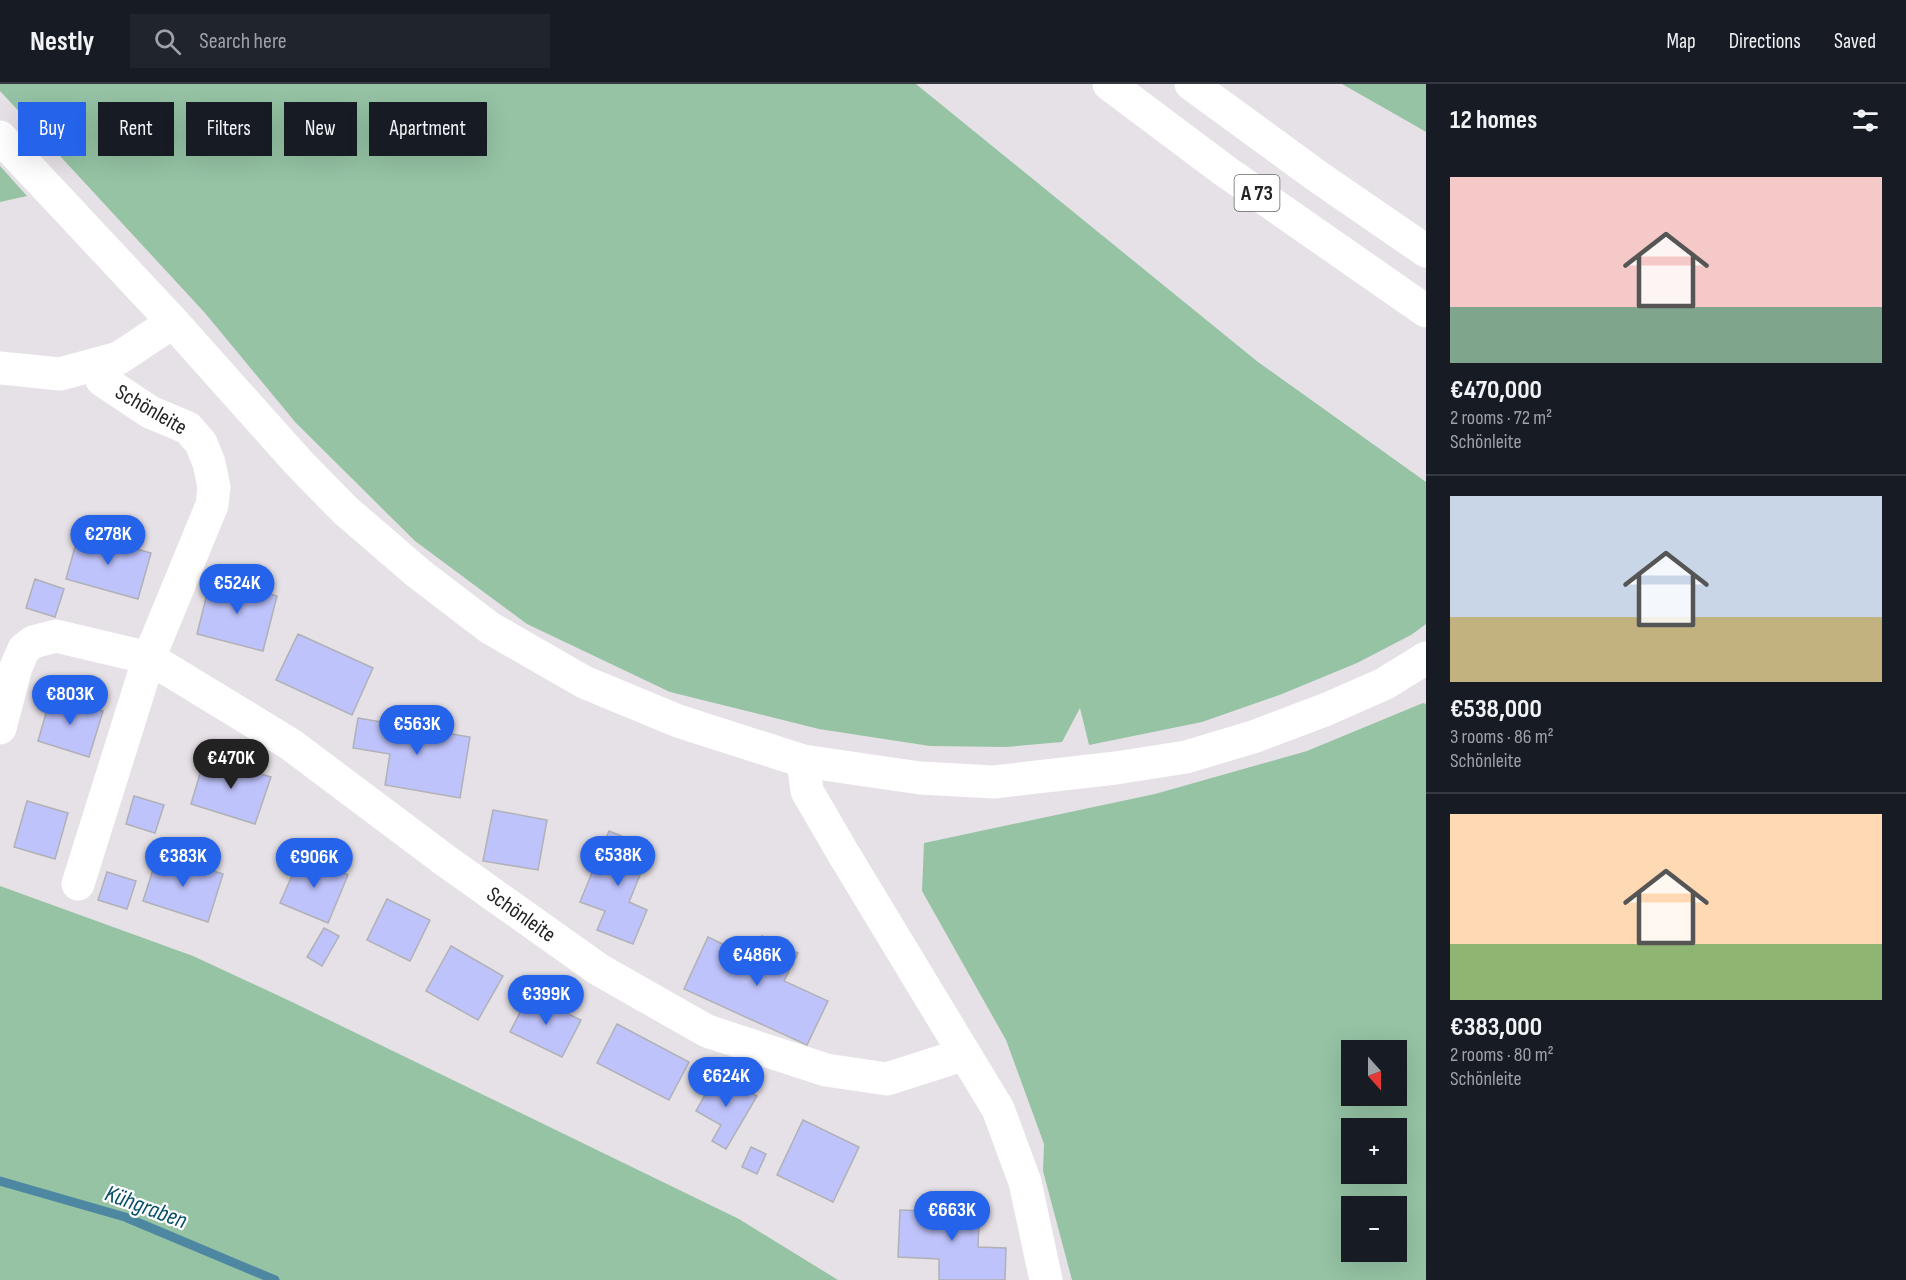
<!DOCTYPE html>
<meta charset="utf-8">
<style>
body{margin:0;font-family:"Sofia Sans Condensed",sans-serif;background:#20242c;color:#f1f3f6;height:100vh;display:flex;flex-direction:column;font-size:22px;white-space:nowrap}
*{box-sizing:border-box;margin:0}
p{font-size:20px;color:#9ea1a6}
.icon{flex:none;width:33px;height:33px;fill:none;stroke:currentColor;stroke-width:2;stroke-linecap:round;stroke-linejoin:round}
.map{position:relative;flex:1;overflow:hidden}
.panel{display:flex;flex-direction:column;background:#171b24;width:480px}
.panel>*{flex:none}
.guide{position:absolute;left:18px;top:18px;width:570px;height:54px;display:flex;gap:12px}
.needle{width:39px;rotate:159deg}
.buttons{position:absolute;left:1341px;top:956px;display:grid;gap:12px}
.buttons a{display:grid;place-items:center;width:66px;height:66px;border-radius:0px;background:#171b24;box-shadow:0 6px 24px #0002;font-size:30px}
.price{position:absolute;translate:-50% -51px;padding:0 14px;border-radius:21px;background:#2563eb;color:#fff;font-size:20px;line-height:39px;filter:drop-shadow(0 2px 3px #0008)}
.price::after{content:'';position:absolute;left:50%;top:36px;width:18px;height:14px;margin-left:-9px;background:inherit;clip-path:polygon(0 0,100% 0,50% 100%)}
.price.current{background:#222;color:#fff}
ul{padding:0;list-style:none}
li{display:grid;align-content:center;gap:12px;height:318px;padding:0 24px}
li+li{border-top:2px solid #363941}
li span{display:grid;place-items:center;height:186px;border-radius:0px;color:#555}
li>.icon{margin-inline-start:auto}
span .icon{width:108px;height:108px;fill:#fffc;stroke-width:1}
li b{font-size:26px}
h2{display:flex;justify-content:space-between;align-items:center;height:72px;padding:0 24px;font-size:26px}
.tag{padding:0 21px;border-radius:0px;background:#171b24;box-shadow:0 6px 24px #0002;font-size:21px;line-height:54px}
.tag.current{background:#2563eb;color:#fff}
header{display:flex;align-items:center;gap:36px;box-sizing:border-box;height:84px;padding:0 30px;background:#171b24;border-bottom:2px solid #363941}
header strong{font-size:28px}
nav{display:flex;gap:33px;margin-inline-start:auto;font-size:21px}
.search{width:420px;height:54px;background:#20242c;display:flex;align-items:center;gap:15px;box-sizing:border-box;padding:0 21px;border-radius:0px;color:#9ea1a6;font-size:22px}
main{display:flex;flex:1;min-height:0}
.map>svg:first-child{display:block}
.green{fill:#95c3a4;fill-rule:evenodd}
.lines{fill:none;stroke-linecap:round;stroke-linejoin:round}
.stream{stroke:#4d87a2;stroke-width:9}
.building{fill:#bfc3fb;stroke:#b0b1b6;stroke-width:1.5}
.minor{stroke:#fff;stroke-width:33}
.highway{stroke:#fff;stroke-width:33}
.labels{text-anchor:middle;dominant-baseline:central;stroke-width:4.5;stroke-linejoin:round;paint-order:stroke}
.shield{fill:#fff;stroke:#666566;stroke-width:1.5}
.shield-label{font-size:21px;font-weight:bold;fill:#252325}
.street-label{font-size:22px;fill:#252325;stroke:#fff}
.water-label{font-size:24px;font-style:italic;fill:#065069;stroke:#fff}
</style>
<header>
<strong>Nestly</strong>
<div class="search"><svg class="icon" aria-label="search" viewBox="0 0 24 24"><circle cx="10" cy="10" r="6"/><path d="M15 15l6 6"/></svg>Search here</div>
<nav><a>Map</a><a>Directions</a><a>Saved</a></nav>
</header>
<main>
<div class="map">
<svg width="1426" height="1196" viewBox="0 0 1426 1196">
<rect width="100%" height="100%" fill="#e6e1e6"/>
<!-- green -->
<path class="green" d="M 0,0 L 916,0 L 1258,278 L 1426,398 L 1426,540 L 1411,551 L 1357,579 L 1282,610 L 1202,638 L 1089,661 L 1080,624 L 1062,658 L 1006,663 L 930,662 L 819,645 L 670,608 L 527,540 L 415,457 L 296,339 L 205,229 L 0,7 Z
M 1342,0 L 1426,0 L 1426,48 L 1414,41 Z
M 0,82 L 27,112 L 0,118 Z
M 1423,619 L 1426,620 L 1426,1196 L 1072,1196 L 1043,1087 L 1044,1060 L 1006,956 L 922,807 L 924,759 L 1155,710 L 1307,667 ZM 1352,966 L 1396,966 L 1396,1011 L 1352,1011 ZM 1352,1044 L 1396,1044 L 1396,1089 L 1352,1089 ZM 1352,1122 L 1396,1122 L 1396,1167 L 1352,1167 Z
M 0,802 L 193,872 L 292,918 L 739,1135 L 838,1196 L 0,1196 Z"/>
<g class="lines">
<!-- stream -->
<path class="stream" d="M 0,1097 L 125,1133 L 275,1196"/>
</g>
<!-- building -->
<path class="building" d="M 79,449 L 151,469 L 138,515 L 66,495 Z
M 211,494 L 277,512 L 263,567 L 197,550 Z
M 35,495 L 64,505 L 55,533 L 26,524 Z
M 298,550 L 373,584 L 352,631 L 276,596 Z
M 51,612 L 103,627 L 89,673 L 38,657 Z
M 358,634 L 470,653 L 460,714 L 385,701 L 390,670 L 353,664 Z
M 205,673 L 271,693 L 255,740 L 191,720 Z
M 134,712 L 164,721 L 155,749 L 126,740 Z
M 27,717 L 68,729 L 55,775 L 14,763 Z
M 493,726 L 547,736 L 538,786 L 483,777 Z
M 609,747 L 651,764 L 629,818 L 647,826 L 633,860 L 597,846 L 605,827 L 580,818 Z
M 158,770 L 223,790 L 208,838 L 143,817 Z
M 301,771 L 348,791 L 328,839 L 280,819 Z
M 107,788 L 136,797 L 127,825 L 98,816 Z
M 387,815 L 430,836 L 410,877 L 367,856 Z
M 324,844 L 339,852 L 322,882 L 307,873 Z
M 762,852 L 798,869 L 784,897 L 828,917 L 807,961 L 684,905 L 708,853 L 752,874 Z
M 451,862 L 503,892 L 478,936 L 426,907 Z
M 529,911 L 581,936 L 562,973 L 510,948 Z
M 617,940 L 689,978 L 669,1016 L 597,979 Z
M 717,990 L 757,1012 L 726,1065 L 712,1057 L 721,1041 L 696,1027 Z
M 803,1036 L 859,1063 L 833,1118 L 777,1091 Z
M 751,1063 L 766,1070 L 757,1090 L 742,1083 Z
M 955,1109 L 980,1110 L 978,1163 L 1006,1164 L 1005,1196 L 939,1196 L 939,1175 L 898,1173 L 900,1126 L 954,1128 Z"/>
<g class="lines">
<!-- minor -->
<g class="minor">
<path d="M 0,53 L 173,238 L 298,378 L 345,426 L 418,489 L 490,544 L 584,598 L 678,637 L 803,677 L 920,694 L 994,698 L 1116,684 L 1186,673 L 1253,653 L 1327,625 L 1384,600 L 1426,574"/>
<path d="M 0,284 L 60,290 L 119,274 L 173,238"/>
<path id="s1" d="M 0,644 L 16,583 L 24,565 L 33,558 L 56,552 L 149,574 L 290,660 L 446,777 L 598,885 L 707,947 L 826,986 L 887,995 L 965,970"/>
<path d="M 803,677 L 807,707 L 843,769 L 998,1025 L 1025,1098 L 1046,1196"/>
<path d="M 78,800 L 149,574 L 212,421 L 214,403 L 209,379 L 201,359 L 188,344 L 150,328 L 102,296 L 96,281"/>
</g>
<!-- highway -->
<path class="highway" d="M 1109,0 L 1225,87 L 1426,227
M 1191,0 L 1317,92 L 1426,167"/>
</g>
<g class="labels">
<!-- shield labels -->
<rect class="shield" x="1234.5" y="91" width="45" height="36" rx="4.5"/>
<g class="shield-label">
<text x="1257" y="109">A 73</text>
</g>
<!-- street labels -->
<g class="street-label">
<text transform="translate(151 326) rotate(30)">Schönleite</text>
<text stroke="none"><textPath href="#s1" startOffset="666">Schönleite</textPath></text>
</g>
<!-- water labels -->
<g class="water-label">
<text transform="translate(146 1123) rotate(20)">Kühgraben</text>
</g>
</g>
</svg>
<div class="buttons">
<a><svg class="needle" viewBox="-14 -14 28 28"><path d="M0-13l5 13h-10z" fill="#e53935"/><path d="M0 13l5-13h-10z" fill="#9ea1a6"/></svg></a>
<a>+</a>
<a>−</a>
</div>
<b class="price" style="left:108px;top:482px">€278K</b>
<b class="price" style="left:237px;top:531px">€524K</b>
<b class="price" style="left:70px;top:642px">€803K</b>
<b class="price" style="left:417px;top:672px">€563K</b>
<b class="price current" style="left:231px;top:706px">€470K</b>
<b class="price" style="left:618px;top:803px">€538K</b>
<b class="price" style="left:183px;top:804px">€383K</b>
<b class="price" style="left:314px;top:805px">€906K</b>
<b class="price" style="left:757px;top:903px">€486K</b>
<b class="price" style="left:546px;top:942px">€399K</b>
<b class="price" style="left:726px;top:1024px">€624K</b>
<b class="price" style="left:952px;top:1158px">€663K</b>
<div class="guide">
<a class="tag current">Buy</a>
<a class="tag">Rent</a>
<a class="tag">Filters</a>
<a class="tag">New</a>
<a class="tag">Apartment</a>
</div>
</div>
<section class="panel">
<h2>12 homes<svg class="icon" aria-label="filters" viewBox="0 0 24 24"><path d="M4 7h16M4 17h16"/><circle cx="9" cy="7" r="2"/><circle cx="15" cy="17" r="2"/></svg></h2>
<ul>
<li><span style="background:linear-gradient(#f6c9c9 70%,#7fa58c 0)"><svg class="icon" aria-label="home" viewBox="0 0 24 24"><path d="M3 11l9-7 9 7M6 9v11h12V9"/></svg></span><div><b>€470,000</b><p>2 rooms · 72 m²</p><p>Schönleite</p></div></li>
<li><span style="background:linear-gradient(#c9d6e8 65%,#c2b280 0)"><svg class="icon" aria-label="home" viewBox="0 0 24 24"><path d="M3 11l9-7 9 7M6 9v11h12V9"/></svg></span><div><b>€538,000</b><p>3 rooms · 86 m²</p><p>Schönleite</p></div></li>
<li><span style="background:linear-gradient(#ffd9b3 70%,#8fb573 0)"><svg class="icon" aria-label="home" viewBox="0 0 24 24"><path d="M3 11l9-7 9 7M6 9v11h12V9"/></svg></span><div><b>€383,000</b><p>2 rooms · 80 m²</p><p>Schönleite</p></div></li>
</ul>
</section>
</main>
